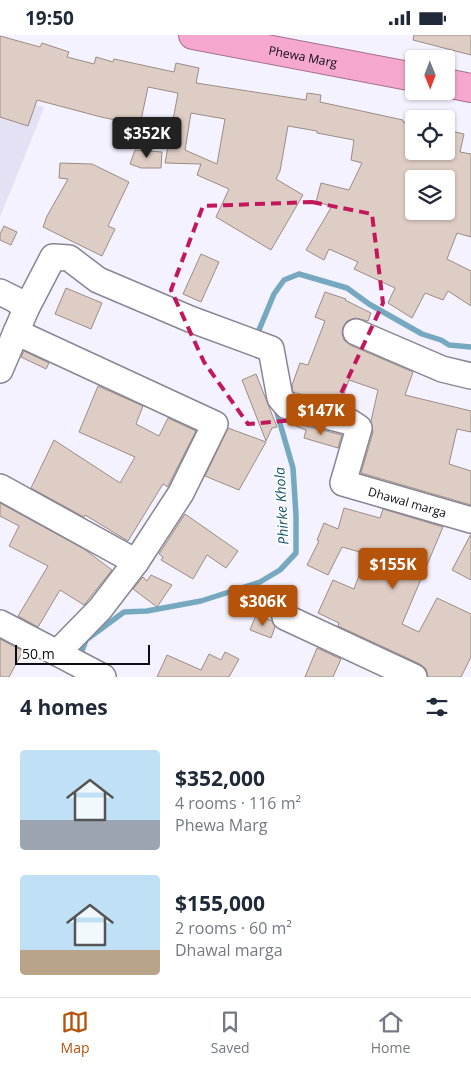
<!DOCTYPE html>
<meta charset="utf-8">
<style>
body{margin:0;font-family:"Open Sans",sans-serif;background:#f6f6f7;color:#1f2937;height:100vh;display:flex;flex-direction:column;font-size:19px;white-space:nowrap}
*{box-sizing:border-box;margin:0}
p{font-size:16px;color:#747a83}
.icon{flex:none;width:28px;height:28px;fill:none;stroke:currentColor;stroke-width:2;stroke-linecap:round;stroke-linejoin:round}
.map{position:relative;height:642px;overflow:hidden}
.drawer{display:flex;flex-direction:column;background:#fff;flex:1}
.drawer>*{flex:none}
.needle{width:32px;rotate:179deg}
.buttons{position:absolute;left:405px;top:15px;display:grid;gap:10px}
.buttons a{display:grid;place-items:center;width:50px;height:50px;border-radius:5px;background:#fff;box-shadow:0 1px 4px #0004;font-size:25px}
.scale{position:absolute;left:15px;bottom:12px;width:135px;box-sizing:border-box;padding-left:5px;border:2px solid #0d0c11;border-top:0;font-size:14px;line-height:18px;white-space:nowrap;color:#0d0c11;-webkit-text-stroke:4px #fff;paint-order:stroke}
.price{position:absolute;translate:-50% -42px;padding:0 11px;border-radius:5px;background:#b45309;color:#fff;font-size:16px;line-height:32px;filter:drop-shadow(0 1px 2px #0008)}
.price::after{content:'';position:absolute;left:50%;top:30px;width:15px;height:11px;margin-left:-8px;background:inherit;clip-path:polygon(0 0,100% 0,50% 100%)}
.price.active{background:#222;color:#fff}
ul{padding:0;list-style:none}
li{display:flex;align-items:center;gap:15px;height:125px;padding:0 20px}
li span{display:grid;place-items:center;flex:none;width:140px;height:100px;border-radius:5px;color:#555}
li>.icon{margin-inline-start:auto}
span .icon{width:60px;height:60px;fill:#fffc;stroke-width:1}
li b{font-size:21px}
h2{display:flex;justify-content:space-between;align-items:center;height:60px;padding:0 20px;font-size:21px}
.status{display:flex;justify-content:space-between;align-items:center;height:35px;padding:0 25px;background:#fff;direction:ltr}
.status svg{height:14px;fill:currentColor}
.tabs{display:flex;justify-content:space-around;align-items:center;height:70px;border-top:1px solid #e0e1e3;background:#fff;font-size:14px;color:#747a83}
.tabs a{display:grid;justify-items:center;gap:2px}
.tabs .active{color:#b45309}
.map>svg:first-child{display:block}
.built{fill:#e5e1f4}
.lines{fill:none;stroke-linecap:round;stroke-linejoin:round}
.stream{stroke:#76a9c0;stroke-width:5.5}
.building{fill:#decdc5;stroke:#9b8c84;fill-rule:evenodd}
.minor-casing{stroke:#888594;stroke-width:28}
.highway-casing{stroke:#a4718c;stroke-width:30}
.minor{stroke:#fff;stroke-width:25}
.highway{stroke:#f6a7ce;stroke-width:28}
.marked{fill:none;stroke:#c2185b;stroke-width:4;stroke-dasharray:10 6;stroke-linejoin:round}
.labels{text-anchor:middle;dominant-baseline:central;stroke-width:4;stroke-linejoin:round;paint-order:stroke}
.street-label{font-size:12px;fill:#0d0c11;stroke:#fff}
.water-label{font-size:14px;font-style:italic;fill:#15576f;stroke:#fff}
</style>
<div class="status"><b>19:50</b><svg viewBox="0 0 49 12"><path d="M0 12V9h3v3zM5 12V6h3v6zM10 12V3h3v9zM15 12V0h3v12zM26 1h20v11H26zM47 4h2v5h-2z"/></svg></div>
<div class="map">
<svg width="471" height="642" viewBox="0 0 471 642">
<rect width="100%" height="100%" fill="#f4f2ff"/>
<!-- built -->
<path class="built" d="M 0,60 L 44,72 L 35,96 L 0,182 Z"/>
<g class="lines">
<!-- stream -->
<path class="stream" d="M 259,303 L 259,295 L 274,259 L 284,245 L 299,239 L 347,253 L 369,269 L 422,299 L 441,305 L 449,310 L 471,312
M 79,624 L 86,605 L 124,577 L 147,576 L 201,566 L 260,547 L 280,535 L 296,518 L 296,480 L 293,433 L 275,371"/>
</g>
<!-- building -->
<path class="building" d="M 414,0 L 471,0 L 471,20 L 413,5 Z
M 0,1 L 40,12 L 42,8 L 69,17 L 67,22 L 94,29 L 96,22 L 113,27 L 114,24 L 174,37 L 176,28 L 199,33 L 196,48 L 306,65 L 307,58 L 321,60 L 320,67 L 403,85 L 403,87 L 414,90 L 414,116 L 446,116 L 446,95 L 464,99 L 460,117 L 471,119 L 471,202 L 457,198 L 447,224 L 471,236 L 471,271 L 448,256 L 443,265 L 425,258 L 412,283 L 388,268 L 395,253 L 354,234 L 358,227 L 329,214 L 324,225 L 306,215 L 332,171 L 316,167 L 321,148 L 349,155 L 362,128 L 351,125 L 354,105 L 317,98 L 317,96 L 288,91 L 280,136 L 276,144 L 303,160 L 271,215 L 216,182 L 229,154 L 197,140 L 201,129 L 165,128 L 178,58 L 148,52 L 140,90 L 101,82 L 37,65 L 28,91 L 0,82 ZM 191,78 L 225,84 L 217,129 L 185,115 ZM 414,144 L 446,144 L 446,176 L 414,176 Z
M 135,115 L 162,117 L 161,133 L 141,133 L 130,129 Z
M 60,128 L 92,129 L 129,147 L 108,191 L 115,194 L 102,221 L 43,192 L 47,181 L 68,144 L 59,143 Z
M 4,191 L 17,197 L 11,210 L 0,205 L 0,199 Z
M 201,219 L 219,227 L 201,267 L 183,259 Z
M 66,253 L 102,268 L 91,294 L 55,279 Z
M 325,257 L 346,264 L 345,265 L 371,278 L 368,286 L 355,283 L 347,286 L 343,292 L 342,298 L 344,305 L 350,310 L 413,337 L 405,360 L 471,376 L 471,397 L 457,394 L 449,429 L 471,436 L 471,470 L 361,438 L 373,397 L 371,386 L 378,355 L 349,345 L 340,370 L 293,357 L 292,350 L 300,328 L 308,330 L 325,286 L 315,282 Z
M 24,316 L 49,328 L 46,334 L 21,322 Z
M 256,339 L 277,392 L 272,393 L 266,406 L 242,345 Z
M 98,351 L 143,371 L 136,389 L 159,401 L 168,383 L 196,396 L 168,451 L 168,452 L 163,449 L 128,506 L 85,480 L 84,482 L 31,453 L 54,405 L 120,448 L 135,422 L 79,397 Z
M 294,388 L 342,400 L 338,413 L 304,403 L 306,395 L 293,390 Z
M 228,393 L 266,407 L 239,455 L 205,441 Z
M 0,468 L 84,514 L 112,535 L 84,570 L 60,555 L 38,592 L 18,581 L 48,531 L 9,511 L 19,491 L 0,481 Z
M 344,473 L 380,483 L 383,474 L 443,492 L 402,589 L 419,597 L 437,563 L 471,579 L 471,622 L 461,642 L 428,642 L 426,634 L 420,629 L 338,591 L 339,588 L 318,578 L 333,545 L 354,554 L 367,519 L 342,512 L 328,540 L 307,530 L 319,506 L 317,505 L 324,488 L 338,494 Z
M 185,479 L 238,516 L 226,533 L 207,520 L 193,544 L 161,525 L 163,522 L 159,519 Z
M 471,499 L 471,545 L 452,535 Z
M 151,540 L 172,550 L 157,572 L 133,554 L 143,542 L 147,546 Z
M 256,580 L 272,586 L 275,592 L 271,603 L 250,595 Z
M 0,604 L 23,616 L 9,642 L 0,642 Z
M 317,613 L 341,624 L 333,642 L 305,642 Z
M 225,617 L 239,624 L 229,642 L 157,642 L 167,620 L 201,635 L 209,619 L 221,625 Z"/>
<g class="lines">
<defs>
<g id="minor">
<path d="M 0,257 L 16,265 L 26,274 L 0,335"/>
<path id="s1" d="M 26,274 L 53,222 L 69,223 L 98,245 L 190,284 L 271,314 L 280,363 L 287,371 L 350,387 L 359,393 L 343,448 L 471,485"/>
<path d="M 16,297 L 215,389 L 181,458 L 136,527"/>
<path d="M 356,297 L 442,334 L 471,341"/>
<path d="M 0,452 L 136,527 L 100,574 L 57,618"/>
<path d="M 285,582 L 414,642"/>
<path d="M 0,588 L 103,642"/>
</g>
<g id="highway">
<path id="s2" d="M 193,0 L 414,42"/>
<path d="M 446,48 L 471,53"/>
</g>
</defs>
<!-- minor casing -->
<use href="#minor" class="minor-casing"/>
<!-- highway casing -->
<use href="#highway" class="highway-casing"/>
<!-- minor -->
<use href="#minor" class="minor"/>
<!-- highway -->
<use href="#highway" class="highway"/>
</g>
<!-- marked area -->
<path class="marked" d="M 312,167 L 372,179 L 383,268 L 330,382 L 248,389 L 204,327 L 171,255 L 203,171 Z"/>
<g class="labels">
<!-- street labels -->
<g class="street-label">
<text stroke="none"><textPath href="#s2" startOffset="112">Phewa Marg</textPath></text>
<text stroke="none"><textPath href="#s1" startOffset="558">Dhawal marga</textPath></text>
</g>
<!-- water labels -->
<g class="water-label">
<text transform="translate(281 471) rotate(-93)">Phirke Khola</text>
</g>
</g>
</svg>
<div class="buttons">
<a><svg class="needle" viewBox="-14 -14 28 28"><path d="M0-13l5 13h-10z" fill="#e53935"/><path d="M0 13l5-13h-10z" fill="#747a83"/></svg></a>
<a><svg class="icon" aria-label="locate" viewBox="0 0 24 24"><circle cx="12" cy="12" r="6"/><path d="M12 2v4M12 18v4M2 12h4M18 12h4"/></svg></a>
<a><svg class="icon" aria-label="layers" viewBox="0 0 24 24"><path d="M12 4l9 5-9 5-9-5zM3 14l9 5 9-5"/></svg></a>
</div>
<div class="scale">50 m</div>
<b class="price active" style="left:147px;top:124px">$352K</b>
<b class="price" style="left:321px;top:401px">$147K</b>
<b class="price" style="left:393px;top:555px">$155K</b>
<b class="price" style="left:263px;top:592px">$306K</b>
</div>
<section class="drawer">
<h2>4 homes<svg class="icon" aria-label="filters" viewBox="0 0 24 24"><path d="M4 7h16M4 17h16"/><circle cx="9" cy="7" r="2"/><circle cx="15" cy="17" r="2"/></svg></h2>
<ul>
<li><span style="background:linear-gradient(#bfe0f5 70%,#9aa5b1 0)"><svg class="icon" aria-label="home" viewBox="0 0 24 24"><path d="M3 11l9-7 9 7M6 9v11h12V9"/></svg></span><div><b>$352,000</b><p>4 rooms · 116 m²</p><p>Phewa Marg</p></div></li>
<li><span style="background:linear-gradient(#bfe0f5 75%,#b9a48a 0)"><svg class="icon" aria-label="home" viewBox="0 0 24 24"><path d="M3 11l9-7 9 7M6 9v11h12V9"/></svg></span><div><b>$155,000</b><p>2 rooms · 60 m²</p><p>Dhawal marga</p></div></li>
</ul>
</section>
<nav class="tabs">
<a class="active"><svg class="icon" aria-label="map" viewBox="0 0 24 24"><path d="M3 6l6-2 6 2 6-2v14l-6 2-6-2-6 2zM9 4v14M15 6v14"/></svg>Map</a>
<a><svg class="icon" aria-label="saved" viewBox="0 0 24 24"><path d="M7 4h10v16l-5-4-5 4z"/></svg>Saved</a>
<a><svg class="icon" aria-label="home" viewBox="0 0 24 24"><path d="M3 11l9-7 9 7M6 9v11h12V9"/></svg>Home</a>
</nav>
